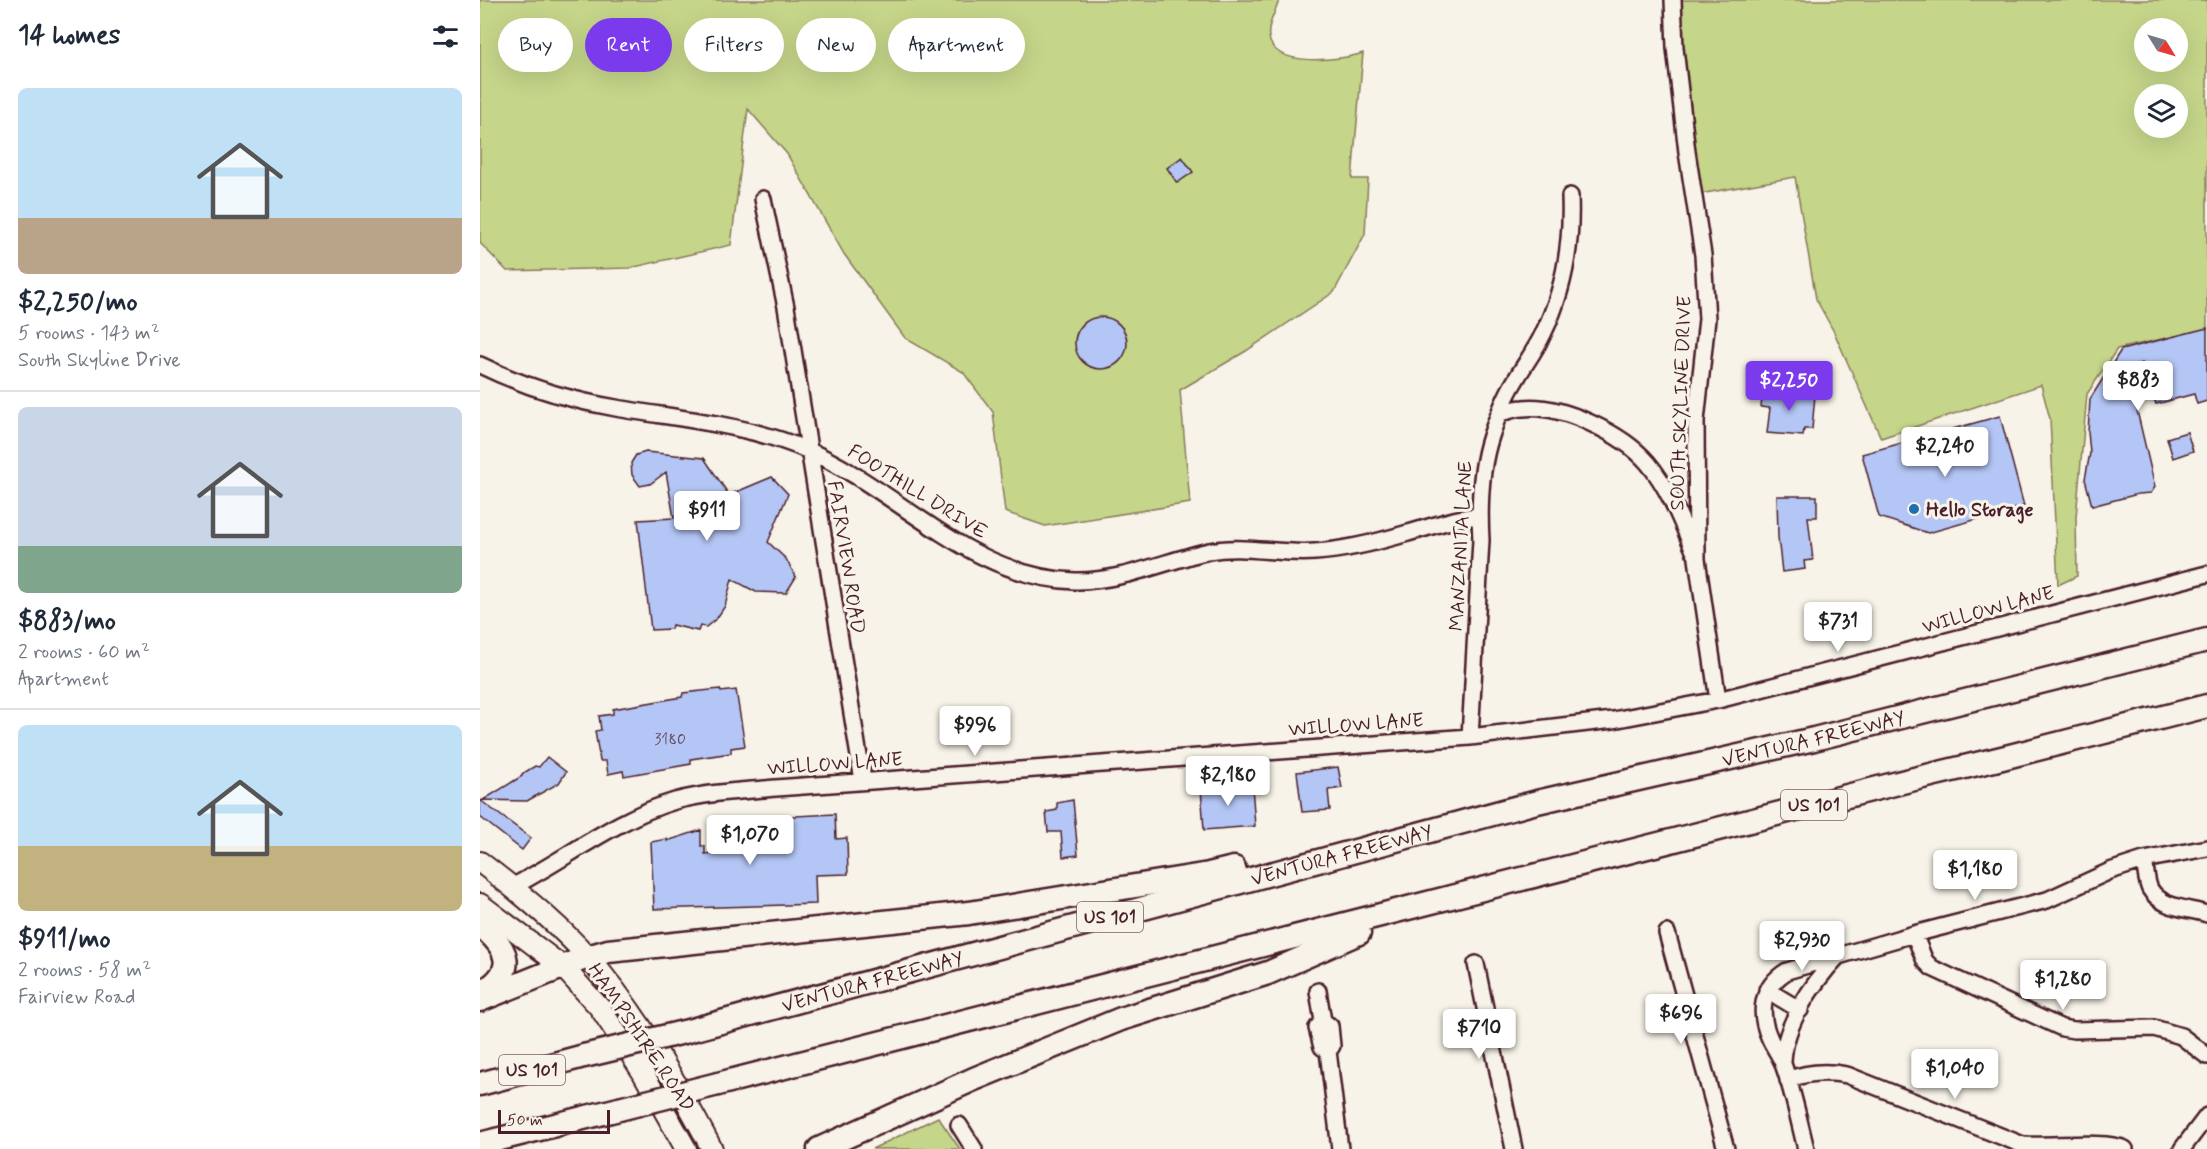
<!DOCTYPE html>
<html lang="en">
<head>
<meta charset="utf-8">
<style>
  :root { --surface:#fff; --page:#f6f6f7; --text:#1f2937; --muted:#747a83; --line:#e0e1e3; --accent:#7c3aed }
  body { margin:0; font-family:Mynerve,sans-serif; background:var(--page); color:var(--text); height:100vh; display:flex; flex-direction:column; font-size:22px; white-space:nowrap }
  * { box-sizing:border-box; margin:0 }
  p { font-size:20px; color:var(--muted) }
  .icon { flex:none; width:33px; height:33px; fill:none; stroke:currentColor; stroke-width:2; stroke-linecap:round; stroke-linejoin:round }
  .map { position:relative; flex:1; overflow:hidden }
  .details { display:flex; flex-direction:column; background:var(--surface); width:480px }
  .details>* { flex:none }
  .hud { position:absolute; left:18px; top:18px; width:570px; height:54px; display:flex; gap:12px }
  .needle { width:39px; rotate:127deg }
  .controls { position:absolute; left:1654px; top:18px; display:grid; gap:12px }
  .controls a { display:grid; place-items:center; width:54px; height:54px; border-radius:50%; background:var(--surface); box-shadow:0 6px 24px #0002; font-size:30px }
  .scale { position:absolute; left:18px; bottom:15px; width:112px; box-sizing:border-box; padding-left:6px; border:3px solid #4a1f2b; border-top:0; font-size:16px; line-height:21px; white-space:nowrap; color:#4a1f2b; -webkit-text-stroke:4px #f7f3e8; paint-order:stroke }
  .price { position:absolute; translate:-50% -51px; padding:0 14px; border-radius:6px; background:#fff; color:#222; font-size:20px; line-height:39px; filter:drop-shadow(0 2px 3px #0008) }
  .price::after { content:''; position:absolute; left:50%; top:36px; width:18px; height:14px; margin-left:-9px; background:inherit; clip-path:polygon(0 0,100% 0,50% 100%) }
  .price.on { background:var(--accent); color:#fff }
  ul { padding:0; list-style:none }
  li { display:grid; align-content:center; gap:12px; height:318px; padding:0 18px }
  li+li { border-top:2px solid var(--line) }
  li span { display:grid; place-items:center; height:186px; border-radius:9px; color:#555 }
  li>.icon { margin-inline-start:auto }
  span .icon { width:108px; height:108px; fill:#fffc; stroke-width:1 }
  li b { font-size:26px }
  h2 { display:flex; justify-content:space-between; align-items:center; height:72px; padding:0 18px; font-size:26px }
  .chip { padding:0 21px; border-radius:27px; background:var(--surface); box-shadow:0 6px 24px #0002; font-size:21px; line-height:54px }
  .chip.on { background:var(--accent); color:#fff }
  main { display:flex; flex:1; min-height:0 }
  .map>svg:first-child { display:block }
  .green { fill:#c5d589; stroke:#887a5a; stroke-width:1.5; fill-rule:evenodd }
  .building { fill:#b4c6f5; stroke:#4a1f2b; stroke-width:1.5 }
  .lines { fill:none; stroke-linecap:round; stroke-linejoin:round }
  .minor-casing { stroke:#4a1f2b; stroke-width:20 }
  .major-casing { stroke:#4a1f2b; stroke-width:24 }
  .highway-casing { stroke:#4a1f2b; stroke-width:27 }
  .minor { stroke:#f7f3e8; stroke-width:15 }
  .major { stroke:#f7f3e8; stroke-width:20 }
  .highway { stroke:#f7f3e8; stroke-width:22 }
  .highway-bridge-casing { stroke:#4a1f2b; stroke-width:27; stroke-linecap:butt }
  .highway-bridge { stroke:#f7f3e8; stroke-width:22 }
  .poi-dot { fill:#1f6fb2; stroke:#f7f3e8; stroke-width:2 }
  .labels { text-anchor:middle; stroke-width:6; stroke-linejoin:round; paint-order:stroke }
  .number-label { font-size:16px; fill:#64495e }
  .shield { fill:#f7f3e8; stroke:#7e5f64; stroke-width:1.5 }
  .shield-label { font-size:18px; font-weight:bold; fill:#4a1f2b }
  .street-label { font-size:20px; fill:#4a1f2b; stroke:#f7f3e8 }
  .poi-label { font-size:20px; font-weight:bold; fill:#4a1f2b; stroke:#f7f3e8; text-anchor:start }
</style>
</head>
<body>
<main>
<section class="details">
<h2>14 homes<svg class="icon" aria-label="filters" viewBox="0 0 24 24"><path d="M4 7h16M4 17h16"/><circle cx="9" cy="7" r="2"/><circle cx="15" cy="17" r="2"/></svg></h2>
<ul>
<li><span style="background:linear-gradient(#bfe0f5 70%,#b9a48a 0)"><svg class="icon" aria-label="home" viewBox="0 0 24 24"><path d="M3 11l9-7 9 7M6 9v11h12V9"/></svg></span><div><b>$2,250/mo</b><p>5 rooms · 143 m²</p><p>South Skyline Drive</p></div></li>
<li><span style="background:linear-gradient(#c9d6e8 75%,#7fa58c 0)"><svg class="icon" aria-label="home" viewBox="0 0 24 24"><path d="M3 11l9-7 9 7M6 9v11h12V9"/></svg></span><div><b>$883/mo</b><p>2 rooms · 60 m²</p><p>Apartment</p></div></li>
<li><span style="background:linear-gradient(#bfe0f5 65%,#c2b280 0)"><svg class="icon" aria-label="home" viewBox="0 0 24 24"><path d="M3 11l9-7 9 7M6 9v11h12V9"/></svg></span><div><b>$911/mo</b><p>2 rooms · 58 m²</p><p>Fairview Road</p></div></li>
</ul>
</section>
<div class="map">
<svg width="1727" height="1149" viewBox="0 0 1727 1149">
  <rect width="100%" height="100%" fill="#f7f3e8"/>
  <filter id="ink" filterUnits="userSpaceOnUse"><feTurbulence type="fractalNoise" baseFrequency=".0167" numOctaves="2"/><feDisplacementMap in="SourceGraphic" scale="12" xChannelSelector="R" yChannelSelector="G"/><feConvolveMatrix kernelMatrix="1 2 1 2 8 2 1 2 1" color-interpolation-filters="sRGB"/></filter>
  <g filter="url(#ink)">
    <!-- green -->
    <path class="green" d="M0 0H799C796 12 787 24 789 37 793 69 862 60 883 53L872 179H888L885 234 854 292 766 351 700 390 710 503 565 526 525 512 513 412 483 372 425 338 364 254 307 154 268 109 251 245 150 268 27 271 0 243Z
      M1193 0H1727V329L1637 349 1607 394 1596 517 1597 576 1578 585 1570 419 1561 385 1401 438 1354 332 1336 299 1315 177 1214 195ZM1665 28H1698V62H1665ZM1665 94H1698V128H1665Z
      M458 1117 480 1149H392Z"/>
    <!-- building -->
    <path class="building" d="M702 157 713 172 697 183 687 168Z
      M595 343a26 26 0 1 1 52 0a26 26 0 1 1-52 0Z
      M1727 328V401L1717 404 1714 394 1676 404 1662 363 1647 368 1675 487 1671 493 1658 494 1612 506 1605 479 1610 453 1608 432 1610 399 1641 350Z
      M1283 390 1335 395 1332 429H1324L1323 436 1287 433 1290 408 1281 407Z
      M1520 416 1544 506 1448 533 1399 517 1382 454Z
      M1707 432 1713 451 1693 458 1687 438Z
      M166 452 224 458 249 495 292 477 308 494 288 542 306 559 316 577 306 593 276 592 252 579 245 606 237 618 226 627 220 626 218 631 192 625 191 629 171 630 158 520 194 518 186 472 170 484 160 486 152 475 151 463 156 455Z
      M1297 496H1337V517H1328L1333 560 1324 561 1325 569 1302 572 1298 537Z
      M240 689 241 692 256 690 265 746 251 748V753L211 759V764L144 776 143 771 128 774 126 761H120L115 731 121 730 119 716 133 714V709L202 697 203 693Z
      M67 757 86 772 79 783 47 801 3 800 42 776V774L55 766 59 767Z
      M858 767 862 788 848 790 850 810 822 812 817 772Z
      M772 785 775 826 724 830 721 788Z
      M0 800 51 838 42 850 0 817Z
      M593 800 598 855 583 857 581 832H568L566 812 577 810V803Z
      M355 814 356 839 367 838 368 874 335 875 336 904 174 909 171 842 187 839V841L221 830V846H225V854L274 849 273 818Z"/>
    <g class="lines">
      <!-- minor casing -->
      <g class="minor-casing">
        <path id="minor" d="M1193 0 1195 48 1207 152 1223 255 1227 319 1216 421 1217 559 1238 700
          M283 199 306 307 383 781
          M0 365C43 386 89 400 136 408 200 419 267 424 327 450 418 489 489 578 595 581 640 582 685 561 729 551 763 544 800 555 835 552 866 550 898 542 928 533 952 527 975 517 1000 516
          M1021 413C1028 411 1036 408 1043 408 1082 404 1143 434 1168 463 1189 488 1202 523 1215 553
          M990 737 1001 540C999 505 1000 469 1011 436 1017 418 1025 397 1035 381 1044 365 1055 351 1063 334 1084 291 1092 244 1090 196
          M1664 860C1666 869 1666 881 1670 889 1682 909 1708 908 1727 914
          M32 887C86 859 137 818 195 801 228 792 263 791 296 788L990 737 1133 720 1238 700 1727 574
          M1187 933 1246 1149
          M1434 934 1445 961 1452 968 1582 1028 1594 1030 1674 1028 1701 1036 1727 1056
          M996 964 1034 1149
          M1287 990 1320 1010
          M838 991 843 1021 850 1026 852 1046 848 1051 860 1149
          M843 1021 837 1028 842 1047 848 1051
          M1303 1062C1304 1024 1333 983 1358 956
          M1308 1080C1327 1072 1346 1071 1367 1075L1543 1145C1569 1147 1625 1140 1645 1149
          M479 1125 494 1149
          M1326 1149C1319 1121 1313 1091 1303 1064 1300 1055 1294 1048 1290 1039 1278 1013 1281 987 1307 971L1434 934 1567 900 1630 871 1664 860 1727 848
          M1702 1149 1727 1116"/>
      </g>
      <!-- major casing -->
      <g class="major-casing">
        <path id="major" d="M0 862C38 891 75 921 107 956 157 1012 197 1083 232 1149
          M0 904 83 967 120 1008 163 1073 206 1149"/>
      </g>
      <!-- highway casing -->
      <g class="highway-casing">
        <g id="highway">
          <path d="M0 925C28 948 39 970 2 992"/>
          <path d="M0 1000 107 957 128 951 489 913 729 874 754 868"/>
          <path id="s1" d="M204 1032 1057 802 1334 739 1727 640"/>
          <path d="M0 1084 104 1056"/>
          <path d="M238 1084 1426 781 1518 759 1727 706"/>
          <path d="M0 1144 139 1109"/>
          <path d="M339 1149 494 1079 641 1019 788 973 879 933"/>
        </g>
      </g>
      <!-- minor -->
      <use href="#minor" class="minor"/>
      <!-- major -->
      <use href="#major" class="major"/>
      <!-- highway -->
      <use href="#highway" class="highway"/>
      <!-- highway-bridge casing -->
      <g class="highway-bridge-casing">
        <path id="highway-bridge" d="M104 1056 204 1032
          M139 1109 238 1084"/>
      </g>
      <!-- highway-bridge -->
      <use href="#highway-bridge" class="highway-bridge"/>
    </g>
  </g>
  <!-- markers -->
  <circle class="poi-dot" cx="1434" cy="509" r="6"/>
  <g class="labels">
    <!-- number labels -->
    <g class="number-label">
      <text x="190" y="744">3180</text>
    </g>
    <!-- shield labels -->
    <g class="shield">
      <rect x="1301" y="790" width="66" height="30" rx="4.5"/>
      <rect x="597" y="902" width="66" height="30" rx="4.5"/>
      <rect x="19" y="1055" width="66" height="30" rx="4.5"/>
    </g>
    <g class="shield-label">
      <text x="1334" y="811">US 101</text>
      <text x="630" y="923">US 101</text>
      <text x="52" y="1076">US 101</text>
    </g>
    <!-- street labels -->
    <g class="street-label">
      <text transform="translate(1200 403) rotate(-88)" y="7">SOUTH SKYLINE DRIVE</text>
      <text transform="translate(438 491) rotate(32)" y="7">FOOTHILL DRIVE</text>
      <text transform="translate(980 546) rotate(-87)" y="7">MANZANITA LANE</text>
      <text transform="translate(367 557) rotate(81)" y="7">FAIRVIEW ROAD</text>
      <text transform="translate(1508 609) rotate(-15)" y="7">WILLOW LANE</text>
      <text transform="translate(876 724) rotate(-4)" y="7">WILLOW LANE</text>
      <text dy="7" stroke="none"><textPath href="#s1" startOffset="1167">VENTURA FREEWAY</textPath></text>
      <text transform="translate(355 763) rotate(-4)" y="7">WILLOW LANE</text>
      <text dy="7" stroke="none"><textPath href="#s1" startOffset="681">VENTURA FREEWAY</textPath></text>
      <text dy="7" stroke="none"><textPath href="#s1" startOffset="195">VENTURA FREEWAY</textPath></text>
      <text transform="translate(162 1037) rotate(56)" y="7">HAMPSHIRE ROAD</text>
    </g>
    <!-- poi labels -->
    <g class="poi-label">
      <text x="1446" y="516">Hello Storage</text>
    </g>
  </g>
</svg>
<div class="controls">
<a><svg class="needle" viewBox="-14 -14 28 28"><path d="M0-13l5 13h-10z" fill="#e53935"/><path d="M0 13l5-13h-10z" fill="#747a83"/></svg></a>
<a><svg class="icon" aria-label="layers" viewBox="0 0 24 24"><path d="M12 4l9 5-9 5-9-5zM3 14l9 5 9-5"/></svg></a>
</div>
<div class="scale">50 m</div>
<b class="price on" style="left:1309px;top:412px">$2,250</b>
<b class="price" style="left:1658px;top:412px">$883</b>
<b class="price" style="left:1465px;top:478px">$2,240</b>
<b class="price" style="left:227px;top:542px">$911</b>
<b class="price" style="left:1358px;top:653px">$731</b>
<b class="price" style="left:495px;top:757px">$996</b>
<b class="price" style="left:748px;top:807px">$2,180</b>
<b class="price" style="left:270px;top:866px">$1,070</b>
<b class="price" style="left:1495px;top:901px">$1,180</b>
<b class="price" style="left:1322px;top:972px">$2,930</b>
<b class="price" style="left:1583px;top:1011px">$1,280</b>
<b class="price" style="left:1201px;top:1045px">$696</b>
<b class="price" style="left:999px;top:1060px">$710</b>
<b class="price" style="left:1475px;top:1100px">$1,040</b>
<div class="hud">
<a class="chip">Buy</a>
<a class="chip on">Rent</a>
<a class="chip">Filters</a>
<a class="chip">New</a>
<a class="chip">Apartment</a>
</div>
</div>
</main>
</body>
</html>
